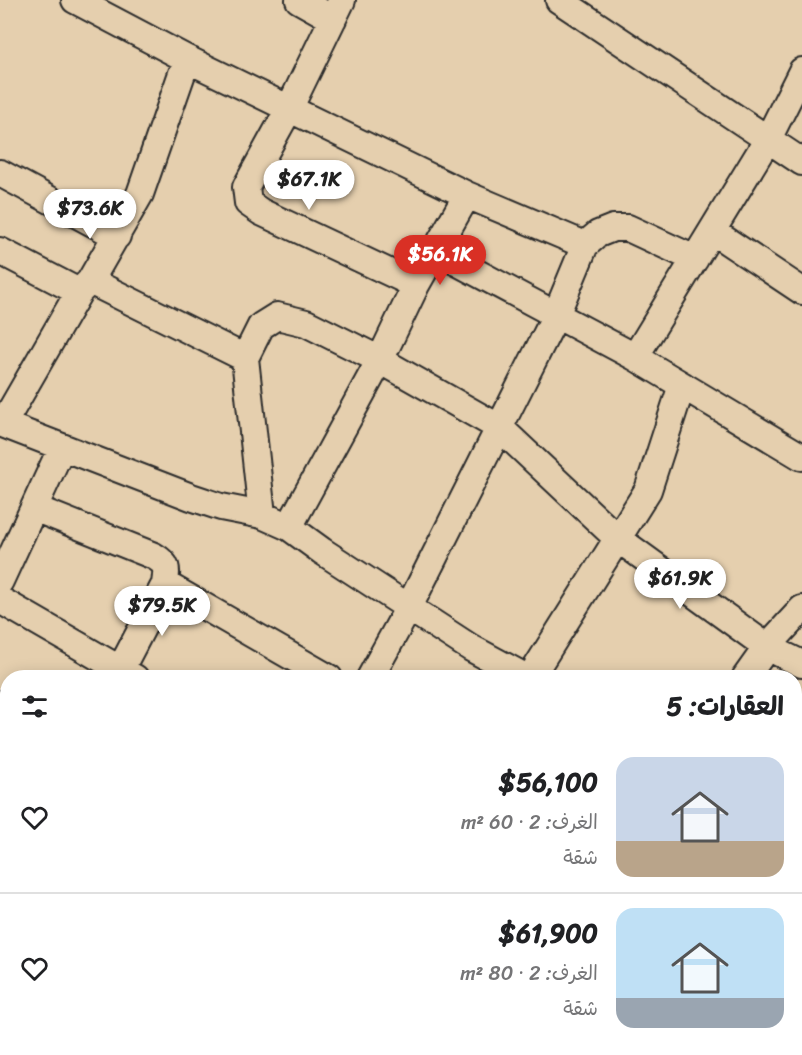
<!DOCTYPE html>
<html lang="ar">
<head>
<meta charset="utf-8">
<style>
  :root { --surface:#fff; --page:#f2f2f2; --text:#202124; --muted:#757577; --line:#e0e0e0; --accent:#d93025 }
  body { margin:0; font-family:Sriracha,"Playpen Sans Arabic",sans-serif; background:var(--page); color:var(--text); direction:rtl; height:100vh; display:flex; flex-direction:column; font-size:22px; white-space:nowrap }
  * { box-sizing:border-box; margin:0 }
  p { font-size:20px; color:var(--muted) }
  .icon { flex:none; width:33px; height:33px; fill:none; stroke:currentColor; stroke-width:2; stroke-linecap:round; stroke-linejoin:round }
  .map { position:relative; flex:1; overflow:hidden; direction:ltr }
  .side { position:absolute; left:0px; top:670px; width:802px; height:386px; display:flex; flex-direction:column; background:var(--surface); border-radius:24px 24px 0 0; box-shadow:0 3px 15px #0003; direction:rtl }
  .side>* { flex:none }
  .price { position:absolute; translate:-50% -51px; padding:0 14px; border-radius:21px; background:#fff; color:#222; font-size:20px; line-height:39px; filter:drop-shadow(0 2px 3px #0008) }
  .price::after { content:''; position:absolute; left:50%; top:36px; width:18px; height:14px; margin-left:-9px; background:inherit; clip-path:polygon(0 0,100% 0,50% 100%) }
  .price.active { background:var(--accent); color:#fff }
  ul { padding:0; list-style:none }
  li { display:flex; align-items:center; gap:18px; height:150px; padding:0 18px }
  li+li { border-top:2px solid var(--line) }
  li span { display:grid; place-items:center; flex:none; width:168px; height:120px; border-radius:18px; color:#555 }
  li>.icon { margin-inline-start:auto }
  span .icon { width:72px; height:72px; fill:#fffc; stroke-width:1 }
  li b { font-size:26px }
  h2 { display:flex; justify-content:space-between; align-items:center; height:72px; padding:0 18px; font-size:26px }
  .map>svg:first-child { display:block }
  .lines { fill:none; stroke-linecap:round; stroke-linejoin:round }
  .street-casing { stroke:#2b2b2b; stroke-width:30 }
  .street { stroke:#e5cfae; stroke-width:26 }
</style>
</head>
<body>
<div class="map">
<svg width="802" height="1055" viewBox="0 0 802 1055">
  <rect width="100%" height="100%" fill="#e5cfae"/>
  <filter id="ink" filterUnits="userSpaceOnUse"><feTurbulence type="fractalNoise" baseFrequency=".0167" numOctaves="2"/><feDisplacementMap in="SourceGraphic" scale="12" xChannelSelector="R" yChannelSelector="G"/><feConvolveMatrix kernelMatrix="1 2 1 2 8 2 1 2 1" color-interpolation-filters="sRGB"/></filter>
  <g filter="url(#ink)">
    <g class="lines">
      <!-- street casing -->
      <g class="street-casing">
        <path id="street" d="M75 0 187 59 467 195 585 245
          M299 0 333 19
          M342 0 289 109 246 187 248 203 261 212 416 285
          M559 0 802 162
          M0 173 117 236
          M712 231 802 291
          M0 251 79 292
          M436 251 635 357 802 457
          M90 281 245 358 261 326 277 316 306 323 380 360 500 428 617 538 767 647 802 664
          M635 357 768 139 802 71
          M245 358 262 515
          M0 423 191 497 221 507 262 515 289 527 322 551 471 648 527 678
          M3 424 79 292 90 281 140 194 187 59
          M34 508 154 556C168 564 167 569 165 584L116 678
          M289 527 380 360 416 285 467 195
          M0 581 62 447
          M165 584 329 678
          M0 600 135 678
          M370 678 409 607 556 315 585 245 598 234 613 228H628L695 259
          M530 678 648 490 682 385
          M745 678 767 647 802 609
          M0 704 8 708
          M795 771 802 772
          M795 867 802 871
          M0 904 8 908
          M795 1047 802 1036
          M236 1048 246 1055
          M607 1048 617 1055
          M773 1048 784 1055
          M0 1053 8 1039"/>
      </g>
      <!-- street -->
      <use href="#street" class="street"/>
    </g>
  </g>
</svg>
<b class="price" style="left:309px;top:211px">$67.1K</b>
<b class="price" style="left:90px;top:240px">$73.6K</b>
<b class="price active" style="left:440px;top:286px">$56.1K</b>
<b class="price" style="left:680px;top:610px">$61.9K</b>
<b class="price" style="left:162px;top:637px">$79.5K</b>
<section class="side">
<h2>العقارات: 5<svg class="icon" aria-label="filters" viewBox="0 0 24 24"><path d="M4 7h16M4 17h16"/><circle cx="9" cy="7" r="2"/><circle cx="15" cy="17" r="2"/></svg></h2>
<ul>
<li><span style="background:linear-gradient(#c9d6e8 70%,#b9a48a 0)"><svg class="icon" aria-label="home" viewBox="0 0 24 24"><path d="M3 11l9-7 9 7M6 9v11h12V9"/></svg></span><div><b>$56,100</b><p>الغرف: 2 · 60 m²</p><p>شقة</p></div><svg class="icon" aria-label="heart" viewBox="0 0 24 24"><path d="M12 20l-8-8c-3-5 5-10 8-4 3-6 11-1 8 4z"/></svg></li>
<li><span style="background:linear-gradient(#bfe0f5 75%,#9aa5b1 0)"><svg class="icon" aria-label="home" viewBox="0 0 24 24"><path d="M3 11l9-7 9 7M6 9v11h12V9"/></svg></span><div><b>$61,900</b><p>الغرف: 2 · 80 m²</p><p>شقة</p></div><svg class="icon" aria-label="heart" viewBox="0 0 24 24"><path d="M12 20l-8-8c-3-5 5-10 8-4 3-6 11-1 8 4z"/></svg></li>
</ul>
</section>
</div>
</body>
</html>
